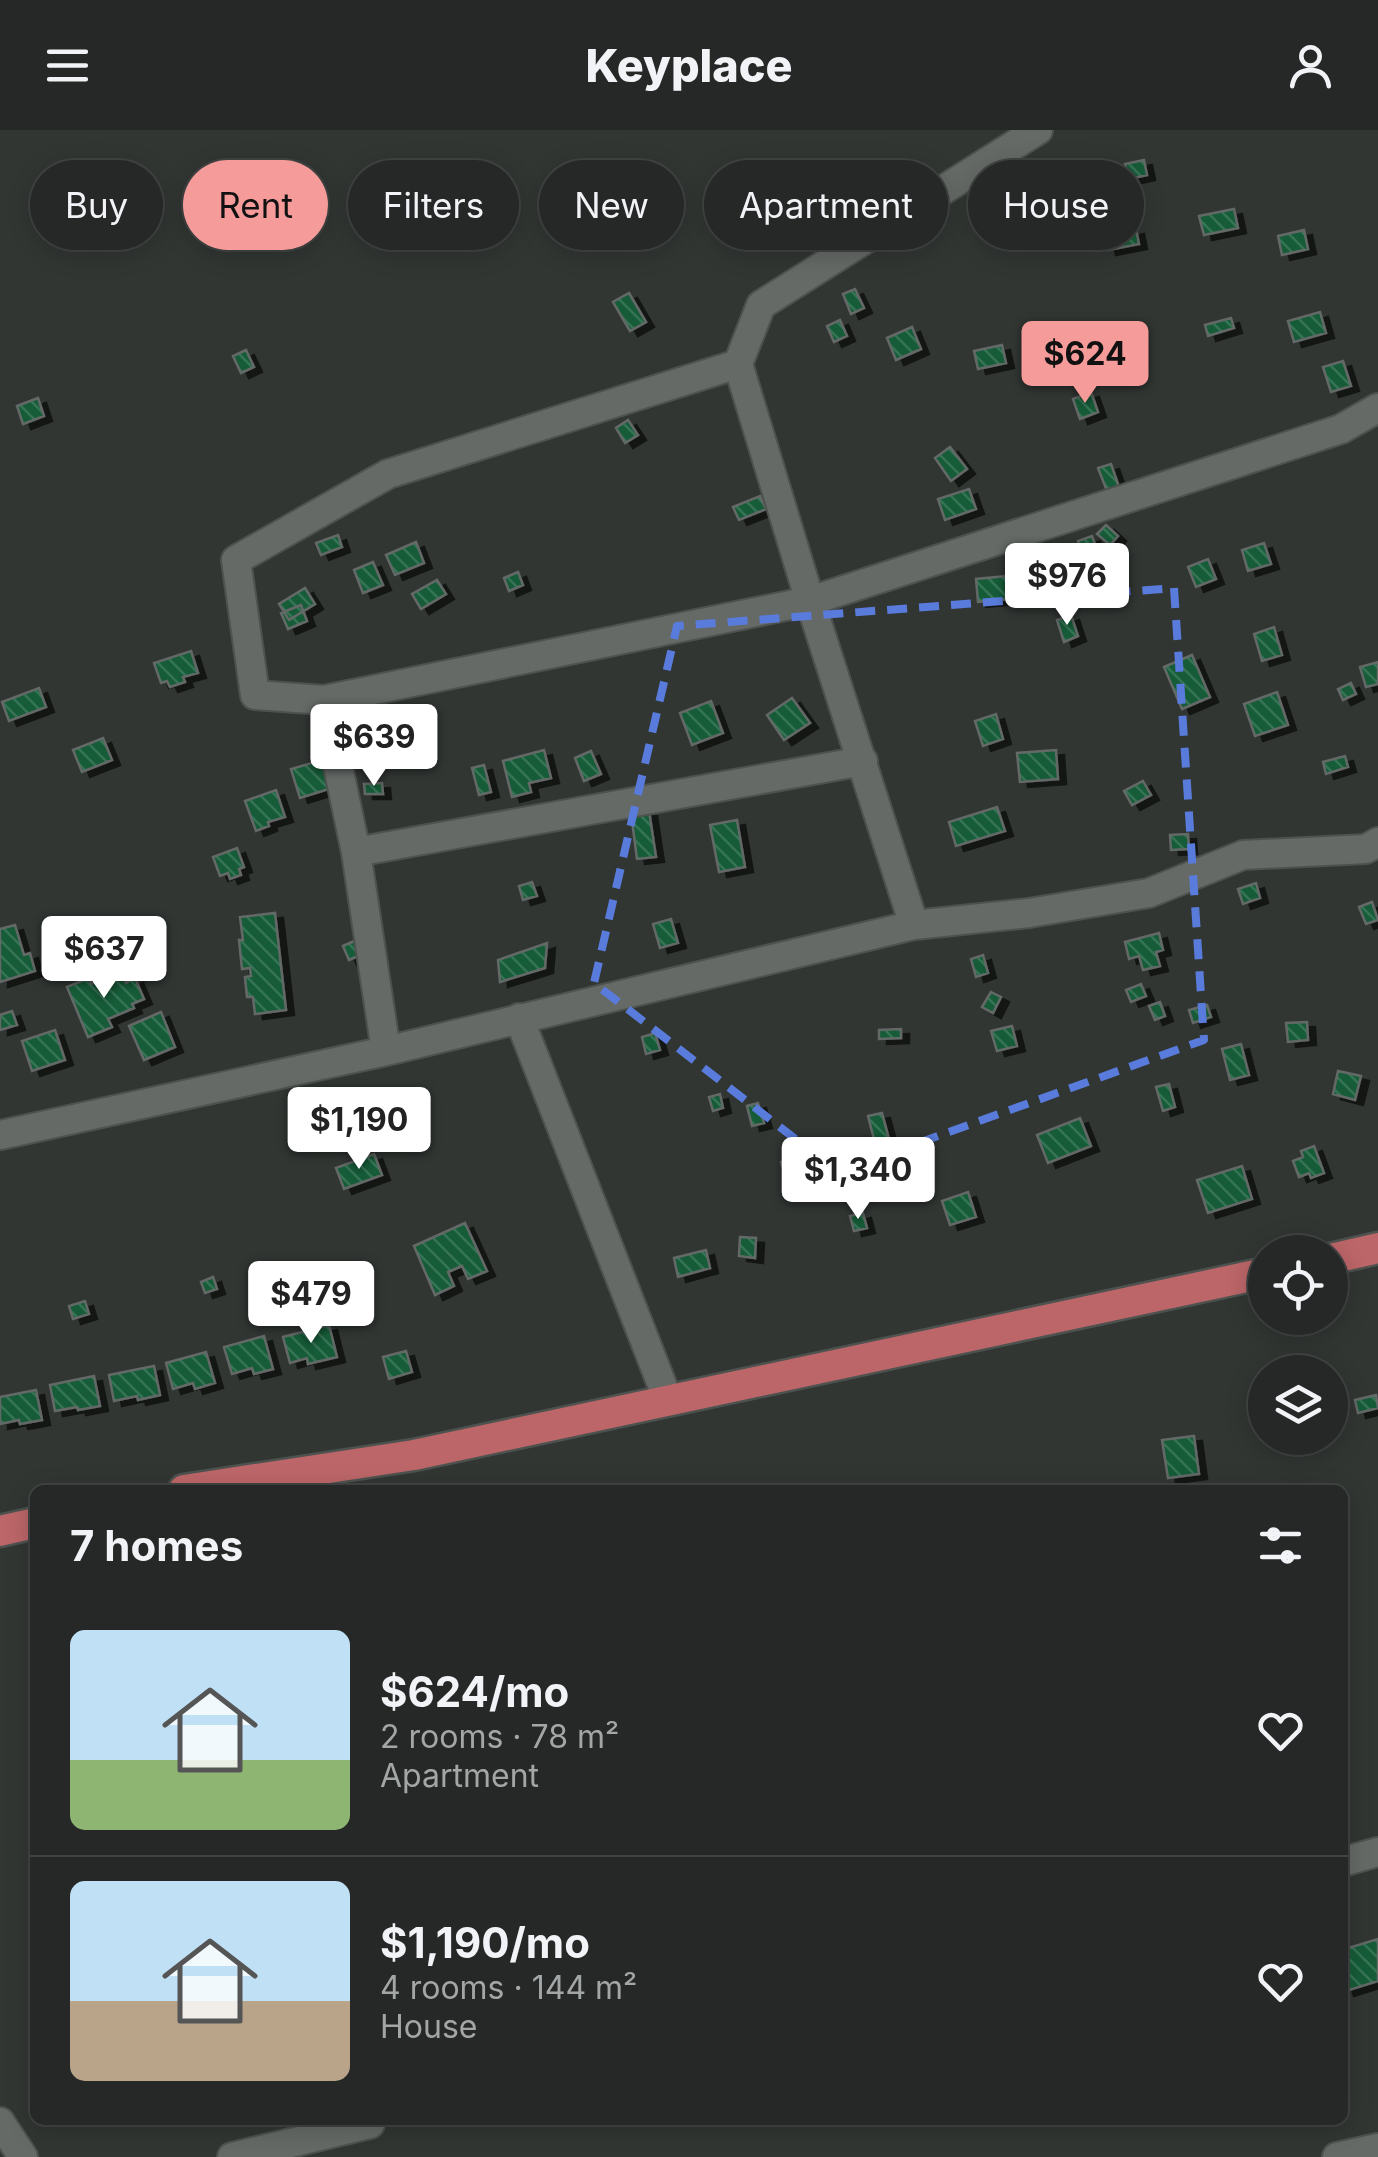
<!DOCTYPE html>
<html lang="en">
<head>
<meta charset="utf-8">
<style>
  :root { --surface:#252826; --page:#313432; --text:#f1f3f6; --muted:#a3a6a7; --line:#424443; --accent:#f59b9a }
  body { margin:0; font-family:Inter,sans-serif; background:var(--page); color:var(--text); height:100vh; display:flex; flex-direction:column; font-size:38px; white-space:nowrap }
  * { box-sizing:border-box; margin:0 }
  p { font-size:32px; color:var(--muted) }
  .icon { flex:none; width:55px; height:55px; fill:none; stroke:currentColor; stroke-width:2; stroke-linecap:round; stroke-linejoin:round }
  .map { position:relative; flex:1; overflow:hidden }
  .sheet { position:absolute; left:30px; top:1355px; width:1318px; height:640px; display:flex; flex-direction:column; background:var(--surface); border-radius:15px; box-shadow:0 5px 25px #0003,0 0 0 2px var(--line) }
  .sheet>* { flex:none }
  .top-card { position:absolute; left:30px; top:30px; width:1320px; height:90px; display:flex; gap:20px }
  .fabs { position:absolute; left:1248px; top:1105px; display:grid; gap:20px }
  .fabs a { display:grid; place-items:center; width:100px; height:100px; border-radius:50%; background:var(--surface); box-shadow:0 5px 25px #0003,0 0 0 2px var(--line); font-size:50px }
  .price { position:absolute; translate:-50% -85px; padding:0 22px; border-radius:10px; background:#fff; color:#222; font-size:32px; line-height:65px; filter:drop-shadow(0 2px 5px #0008) }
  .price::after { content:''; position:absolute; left:50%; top:60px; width:30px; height:22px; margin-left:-15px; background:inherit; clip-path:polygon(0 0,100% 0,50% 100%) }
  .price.selected { background:var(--accent); color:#111 }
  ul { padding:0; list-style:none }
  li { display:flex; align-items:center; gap:30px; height:250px; padding:0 40px }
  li+li { border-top:2px solid var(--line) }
  li span { display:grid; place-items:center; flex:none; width:280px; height:200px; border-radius:15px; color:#555 }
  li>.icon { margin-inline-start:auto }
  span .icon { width:120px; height:120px; fill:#fffc; stroke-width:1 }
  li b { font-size:42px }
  h2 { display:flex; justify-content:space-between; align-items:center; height:120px; padding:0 40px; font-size:42px }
  .chip { padding:0 35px; border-radius:45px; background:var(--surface); box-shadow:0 5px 25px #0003,0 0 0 2px var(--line); font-size:35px; line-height:90px }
  .chip.selected { background:var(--accent); color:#111 }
  header { display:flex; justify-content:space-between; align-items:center; height:130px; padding:0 40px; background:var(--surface); font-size:45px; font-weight:800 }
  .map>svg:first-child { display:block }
  .building { fill:url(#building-back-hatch); stroke:#646966; stroke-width:2.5; filter:url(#shadow) }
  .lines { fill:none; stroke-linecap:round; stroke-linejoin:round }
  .minor-casing { stroke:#4e524f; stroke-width:32 }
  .major-casing { stroke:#4e524f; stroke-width:35 }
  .minor { stroke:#656a67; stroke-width:28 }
  .major { stroke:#bc6669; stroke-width:30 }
  .marked { fill:none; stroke:#597cdc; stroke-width:8; stroke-dasharray:20 12; stroke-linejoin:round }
</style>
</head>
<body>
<header><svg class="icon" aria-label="menu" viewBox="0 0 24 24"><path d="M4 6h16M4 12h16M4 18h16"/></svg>Keyplace<svg class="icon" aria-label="person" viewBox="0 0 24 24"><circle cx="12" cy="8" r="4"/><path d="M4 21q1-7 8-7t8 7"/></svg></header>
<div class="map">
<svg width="1378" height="2027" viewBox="0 0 1378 2027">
  <defs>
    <pattern id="building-back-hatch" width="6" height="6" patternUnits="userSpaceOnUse" patternTransform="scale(2.5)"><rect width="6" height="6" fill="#155c39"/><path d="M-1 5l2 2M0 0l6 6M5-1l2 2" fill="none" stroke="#377356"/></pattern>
    <filter id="shadow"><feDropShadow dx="8" dy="5" stdDeviation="0" flood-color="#0009"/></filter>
  </defs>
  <rect width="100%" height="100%" fill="#313633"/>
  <!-- building -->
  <path class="building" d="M1144 30 1147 45 1129 49 1125 34Z
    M578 73 583 85 560 95 555 83Z
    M1234 79 1238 98 1204 105 1199 86Z
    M412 80 418 104 400 109 393 85Z
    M1136 99 1139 114 1108 120 1105 106Z
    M1304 100 1308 119 1282 125 1278 106Z
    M855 159 864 178 851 184 843 164Z
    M629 163 646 192 630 201 613 172Z
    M1320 182 1326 203 1294 212 1288 191Z
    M1231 188 1234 198 1208 206 1205 195Z
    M840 190 847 206 834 212 827 196Z
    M912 197 921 219 896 230 887 208Z
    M1075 214 1086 235 1068 245 1057 223Z
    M1002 215 1006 233 978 239 974 221Z
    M246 220 254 237 241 243 233 226Z
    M1343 231 1351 256 1331 262 1323 237Z
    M1091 262 1098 282 1080 289 1073 269Z
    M38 268 44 286 23 294 17 276Z
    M628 290 638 305 625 313 616 298Z
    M950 317 967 339 951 351 935 328Z
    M1111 334 1119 357 1107 361 1098 338Z
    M969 359 976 379 945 390 938 369Z
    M760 366 766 379 739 390 733 377Z
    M1106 395 1118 406 1110 415 1097 404Z
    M338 405 342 417 321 425 316 413Z
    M1092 406 1096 417 1082 422 1078 411Z
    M416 412 424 433 395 445 386 425Z
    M1264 413 1271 434 1248 441 1242 420Z
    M1208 429 1216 449 1196 457 1188 437Z
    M373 432 383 455 363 463 354 440Z
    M518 442 523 455 509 461 504 448Z
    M1019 445 1021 468 978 472 976 449Z
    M437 450 446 464 421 479 412 464Z
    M305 458 315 474 289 490 279 474Z
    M301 475 307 491 288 499 281 483Z
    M1071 485 1078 506 1064 512 1057 490Z
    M1274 497 1282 525 1262 531 1254 504Z
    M191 521 198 543 183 547 185 552 170 557 167 551 161 553 154 533Z
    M1192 525 1210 567 1182 579 1164 537Z
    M1378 532V554L1366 557 1360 537Z
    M1351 553 1356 564 1343 570 1338 559Z
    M39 558 46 577 9 591 2 572Z
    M1277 562 1288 595 1255 606 1244 574Z
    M792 568 810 593 784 610 767 585Z
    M711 571 723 603 692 615 680 583Z
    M996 584 1003 609 983 616 975 591Z
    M103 608 112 630 82 642 73 620Z
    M544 620 551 648 529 653 531 662 512 667 503 631Z
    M1056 620 1058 649 1020 652 1017 623Z
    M591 621 601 644 584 651 575 628Z
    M336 626 345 654 300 668 291 639Z
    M1345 626 1348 637 1326 644 1323 632Z
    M484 635 491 662 479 665 472 638Z
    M1143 651 1151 665 1132 675 1124 661Z
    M382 653 383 664H365L364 654Z
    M276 660 285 687 268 692 269 696 256 701 245 671Z
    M997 677 1005 701 956 716 949 692Z
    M649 681 656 727 637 729 631 683Z
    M737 690 745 737 719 742 710 695Z
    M1188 704 1189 719 1171 720 1170 705Z
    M237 718 244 737 239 739 241 745 230 749 228 743 220 746 213 727Z
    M532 752 537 766 523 770 519 756Z
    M1256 753 1260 768 1243 774 1238 759Z
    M1372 772 1378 790 1366 794 1359 777Z
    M275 783 286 880 255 884 253 867H247L245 847 251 846 250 838 242 839 239 810H243L240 787Z
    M671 789 678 813 660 818 653 794Z
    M15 795 24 825 30 823 35 841 0 852V799Z
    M1159 803 1163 820 1156 822 1160 836 1143 840 1139 826 1129 829 1125 812Z
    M361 808 367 822 349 830 343 816Z
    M547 813 545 838 500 852 498 830Z
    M983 825 988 843 976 847 971 829Z
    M121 841 126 853 135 848 144 869 132 874 134 878 108 889 112 897 88 907 67 857 89 848 91 854Z
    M1141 854 1146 866 1131 872 1126 860Z
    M991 862 1001 867 993 883 982 877Z
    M1160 872 1165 886 1155 890 1149 876Z
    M1207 875 1211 887 1193 893 1189 880Z
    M12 881 17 895 0 900V885Z
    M161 882 175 917 144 930 129 896Z
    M1307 892 1308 910 1288 912 1286 893Z
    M1012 896 1017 916 997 921 991 901Z
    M901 899V908L879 909V900Z
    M55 900 65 930 32 941 22 911Z
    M655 903 660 920 646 924 642 907Z
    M1241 914 1249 945 1230 950 1222 919Z
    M1338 941 1361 946 1355 970 1333 964Z
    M1169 954 1175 977 1163 981 1156 957Z
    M720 964 723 978 713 981 709 967Z
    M758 973 764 993 752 996 747 976Z
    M882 983 890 1013 876 1017 868 986Z
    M1080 988 1091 1016 1048 1033 1037 1005Z
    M1314 1016 1324 1043 1311 1048 1309 1043 1299 1047 1293 1031 1303 1027 1301 1021Z
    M374 1024 382 1045 344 1059 336 1038Z
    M799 1026 806 1045 787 1051 781 1032Z
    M853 1026 860 1051 846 1054 840 1029Z
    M1242 1036 1252 1069 1208 1083 1197 1050Z
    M968 1062 976 1087 950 1095 942 1071Z
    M863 1083 867 1098 854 1101 850 1086Z
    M465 1093 487 1141 468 1149 462 1136 448 1142 454 1156 435 1165 414 1116Z
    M740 1107 756 1108 755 1128 739 1126Z
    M706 1120 710 1138 678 1147 674 1128Z
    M213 1147 217 1159 205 1163 201 1152Z
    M85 1171 89 1184 73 1189 69 1176Z
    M329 1195 337 1227 308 1234 307 1228 290 1233 283 1207Z
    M264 1206 273 1239 254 1244 252 1238 232 1244 224 1217Z
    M406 1221 412 1242 389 1249 383 1227Z
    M206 1222 215 1253 195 1259 193 1253 173 1259 166 1233Z
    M154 1236 160 1265 138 1270 137 1266 114 1271 109 1245Z
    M94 1246 100 1276 78 1280 77 1277 55 1281 50 1255Z
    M36 1260 42 1290 20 1294 19 1290 0 1294V1267Z
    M1376 1265 1378 1278 1358 1283 1355 1270Z
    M1194 1306 1199 1344 1168 1348 1162 1310Z
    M1378 1809V1851L1346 1861 1342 1849V1820Z"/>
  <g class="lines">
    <!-- minor casing -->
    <g class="minor-casing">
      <path id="minor" d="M738 234 388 344 236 430 255 565 324 570 810 471 1341 299 1378 278
        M324 570 356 722 386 921
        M356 722 863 631
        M914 795 1029 783 1149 763 1243 725 1366 719 1378 712
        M519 888 668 1270
        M0 1005 386 921 914 795 810 471 738 234 761 175 1038 0
        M1342 1732 1378 1722
        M0 1992 23 2027
        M232 2027 370 1994 369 1990
        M1337 2027 1378 2018"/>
    </g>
    <!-- major casing -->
    <g class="major-casing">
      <path id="major" d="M1330 1129 1378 1118
        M184 1360 414 1325 1265 1143
        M0 1401 35 1393"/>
    </g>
    <!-- minor -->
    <use href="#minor" class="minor"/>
    <!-- major -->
    <use href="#major" class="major"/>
  </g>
  <!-- marked area -->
  <path class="marked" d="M1174 458 1204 910 838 1042 594 853 677 496Z"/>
</svg>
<div class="fabs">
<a><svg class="icon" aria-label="locate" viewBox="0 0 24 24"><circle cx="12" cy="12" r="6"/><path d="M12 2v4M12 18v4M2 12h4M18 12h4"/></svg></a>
<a><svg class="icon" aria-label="layers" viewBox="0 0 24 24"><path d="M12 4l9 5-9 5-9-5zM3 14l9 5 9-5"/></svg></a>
</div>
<b class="price selected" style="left:1085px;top:276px">$624</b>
<b class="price" style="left:1067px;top:498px">$976</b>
<b class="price" style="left:374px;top:659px">$639</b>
<b class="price" style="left:104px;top:871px">$637</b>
<b class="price" style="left:359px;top:1042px">$1,190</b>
<b class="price" style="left:858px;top:1092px">$1,340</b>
<b class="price" style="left:311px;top:1216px">$479</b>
<div class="top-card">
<a class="chip">Buy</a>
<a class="chip selected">Rent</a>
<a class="chip">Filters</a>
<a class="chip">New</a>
<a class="chip">Apartment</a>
<a class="chip">House</a>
</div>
<section class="sheet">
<h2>7 homes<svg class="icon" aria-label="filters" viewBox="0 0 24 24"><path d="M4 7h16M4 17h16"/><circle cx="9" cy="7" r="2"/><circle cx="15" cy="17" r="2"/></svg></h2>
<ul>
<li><span style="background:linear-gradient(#bfe0f5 65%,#8fb573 0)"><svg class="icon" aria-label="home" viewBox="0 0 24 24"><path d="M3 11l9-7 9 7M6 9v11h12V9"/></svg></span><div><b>$624/mo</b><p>2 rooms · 78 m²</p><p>Apartment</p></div><svg class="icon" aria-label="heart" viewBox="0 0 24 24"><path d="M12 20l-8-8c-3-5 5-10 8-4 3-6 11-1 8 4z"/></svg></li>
<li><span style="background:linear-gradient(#bfe0f5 60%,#b9a48a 0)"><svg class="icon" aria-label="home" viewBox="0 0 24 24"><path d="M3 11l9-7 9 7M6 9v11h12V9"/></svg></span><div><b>$1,190/mo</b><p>4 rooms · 144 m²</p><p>House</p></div><svg class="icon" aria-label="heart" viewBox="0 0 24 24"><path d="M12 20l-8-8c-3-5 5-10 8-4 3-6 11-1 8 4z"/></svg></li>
</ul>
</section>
</div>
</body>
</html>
